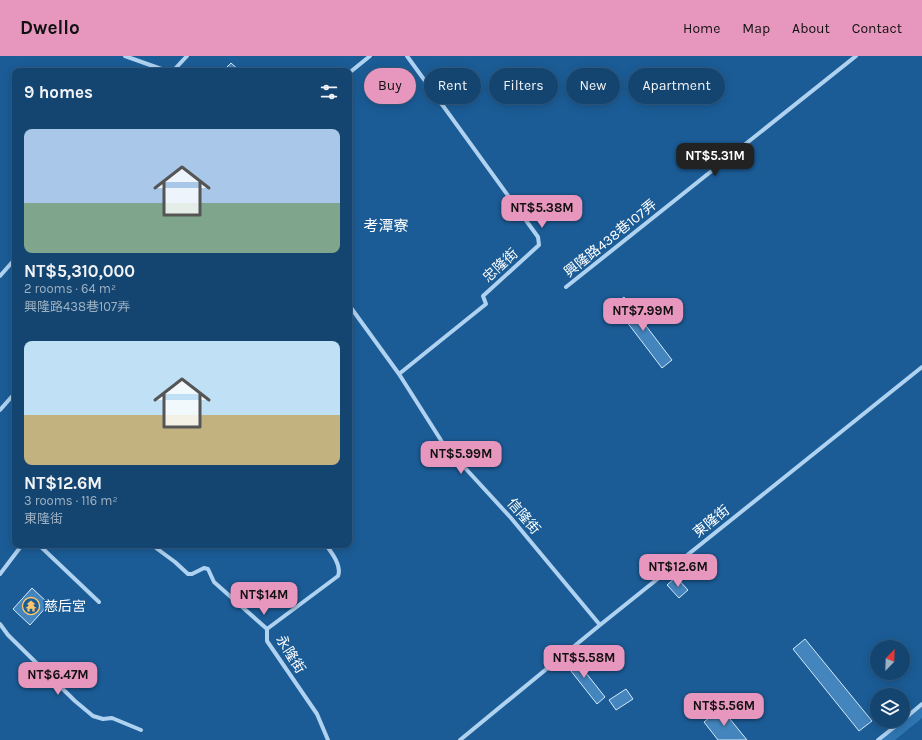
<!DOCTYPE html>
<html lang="en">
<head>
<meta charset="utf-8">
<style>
  :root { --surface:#144570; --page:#1d4c75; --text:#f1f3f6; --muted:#9db1c3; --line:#335d83; --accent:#e797bd }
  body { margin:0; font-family:Karla,"Noto Sans TC",sans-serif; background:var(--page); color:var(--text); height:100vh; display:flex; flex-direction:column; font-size:15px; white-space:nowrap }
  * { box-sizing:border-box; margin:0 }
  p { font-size:13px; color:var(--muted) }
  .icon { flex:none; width:22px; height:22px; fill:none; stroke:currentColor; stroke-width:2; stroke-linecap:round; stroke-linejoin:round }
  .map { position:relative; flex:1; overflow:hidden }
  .details { position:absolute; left:12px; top:12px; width:340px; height:480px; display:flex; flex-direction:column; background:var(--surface); border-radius:8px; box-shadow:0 2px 10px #0003,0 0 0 1px var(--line) }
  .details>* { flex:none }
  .top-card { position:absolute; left:364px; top:12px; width:380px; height:36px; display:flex; gap:8px }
  .needle { width:26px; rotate:23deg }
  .fabs { position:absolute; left:870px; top:584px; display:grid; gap:8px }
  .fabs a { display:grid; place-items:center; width:40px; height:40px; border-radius:50%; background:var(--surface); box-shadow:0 2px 10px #0003,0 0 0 1px var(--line); font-size:20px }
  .price { position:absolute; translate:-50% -34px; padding:0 9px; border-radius:8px; background:var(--accent); color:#111; font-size:13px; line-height:26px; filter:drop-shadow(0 1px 2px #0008) }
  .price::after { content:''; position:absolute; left:50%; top:24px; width:12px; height:9px; margin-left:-6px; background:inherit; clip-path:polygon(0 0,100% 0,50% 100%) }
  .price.on { background:#222; color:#fff }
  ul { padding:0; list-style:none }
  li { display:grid; align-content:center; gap:8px; height:212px; padding:0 12px }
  li span { display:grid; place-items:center; height:124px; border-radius:8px; color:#555 }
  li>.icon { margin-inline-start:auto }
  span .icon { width:72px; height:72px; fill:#fffc; stroke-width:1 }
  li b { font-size:17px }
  h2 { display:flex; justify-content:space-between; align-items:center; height:48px; padding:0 12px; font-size:17px }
  .tag { padding:0 14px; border-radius:18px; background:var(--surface); box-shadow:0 2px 10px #0003,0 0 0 1px var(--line); font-size:14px; line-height:36px }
  .tag.on { background:var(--accent); color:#111 }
  header { display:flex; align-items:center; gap:24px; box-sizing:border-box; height:56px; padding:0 20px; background:var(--accent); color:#111 }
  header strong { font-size:19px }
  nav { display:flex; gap:22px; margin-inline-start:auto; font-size:14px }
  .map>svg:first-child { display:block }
  .green { fill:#2f76b4 }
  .building { fill:#4485bd; stroke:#d5eafb }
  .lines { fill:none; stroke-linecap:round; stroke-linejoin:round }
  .street { stroke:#afd2f0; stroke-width:4 }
  .labels { text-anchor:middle; stroke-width:3; stroke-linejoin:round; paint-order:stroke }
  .street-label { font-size:14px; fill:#fff; stroke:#1b5c96 }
  .poi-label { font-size:14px; fill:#fff; stroke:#1b5c96; text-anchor:start }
  .neighbourhood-label { font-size:15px; fill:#fff; stroke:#1b5c96 }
</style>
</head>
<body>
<header>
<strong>Dwello</strong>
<nav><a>Home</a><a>Map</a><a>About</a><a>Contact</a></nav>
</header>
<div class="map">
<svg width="922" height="684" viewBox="0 0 922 684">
  <rect width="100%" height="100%" fill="#1b5c96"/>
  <!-- green -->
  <path class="green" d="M922 648V662L895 684H878Z"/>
  <!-- building -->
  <path class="building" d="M231 7 240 15H223Z
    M624 241 672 304 662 312 614 249Z
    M676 521 688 534 679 542 667 529Z
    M32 532 49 548 30 569 13 553Z
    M805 583 872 665 859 675 793 593Z
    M571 598 605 641 597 648 563 605Z
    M626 633 633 643 616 654 609 644Z
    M721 652 747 684H718L704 666Z"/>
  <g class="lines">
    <!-- street -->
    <path class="street" d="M125 0 167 15
      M173 15 187 0
      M349 17 370 0
      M0 220 15 203
      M566 231 856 0
      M349 249 399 318 444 389 511 462 600 569
      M399 318 486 248 483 240 539 189 538 181 407 0
      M0 354 15 337
      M39 489 99 546
      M152 489 175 506 188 518H192L204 512 208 513 214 526 267 573V585L317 658 328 684
      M0 518 22 489
      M0 568 8 579 75 645 93 660 103 663 112 662 141 674
      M267 573 338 520C342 510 332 497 326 489
      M903 664 922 648
      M460 684 600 569 922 311
      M878 684 902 665"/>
  </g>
  <!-- icons -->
  <defs>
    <g id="temple-ring" transform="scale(0.9)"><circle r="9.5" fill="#1b5c96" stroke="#ffc76d" stroke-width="1.5"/><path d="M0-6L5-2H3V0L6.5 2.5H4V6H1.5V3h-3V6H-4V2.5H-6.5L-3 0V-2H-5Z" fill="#ffc76d"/></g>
  </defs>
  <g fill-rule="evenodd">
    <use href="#temple-ring" x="31" y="550"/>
  </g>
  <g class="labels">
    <!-- street labels -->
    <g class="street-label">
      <text transform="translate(610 182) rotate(-39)" y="5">興隆路438巷107弄</text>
      <text transform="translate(500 209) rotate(-43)" y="5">忠隆街</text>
      <text transform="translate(524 460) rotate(49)" y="5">信隆街</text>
      <text transform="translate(711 465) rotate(-39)" y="5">東隆街</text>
      <text transform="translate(291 598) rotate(58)" y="5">永隆街</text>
    </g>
    <!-- poi labels -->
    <g class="poi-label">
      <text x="44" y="555">慈后宮</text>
    </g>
    <!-- neighbourhood labels -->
    <g class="neighbourhood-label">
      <text x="386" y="175">考潭寮</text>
    </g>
  </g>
</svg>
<div class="fabs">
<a><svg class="needle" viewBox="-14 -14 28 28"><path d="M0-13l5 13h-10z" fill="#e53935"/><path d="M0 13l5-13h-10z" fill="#9db1c3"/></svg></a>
<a><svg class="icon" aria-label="layers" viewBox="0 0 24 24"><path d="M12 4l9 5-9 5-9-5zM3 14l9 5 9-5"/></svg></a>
</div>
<b class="price on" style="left:715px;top:121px">NT$5.31M</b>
<b class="price" style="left:542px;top:173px">NT$5.38M</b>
<b class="price" style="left:643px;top:276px">NT$7.99M</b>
<b class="price" style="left:461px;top:419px">NT$5.99M</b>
<b class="price" style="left:678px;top:532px">NT$12.6M</b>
<b class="price" style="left:264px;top:560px">NT$14M</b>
<b class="price" style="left:584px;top:623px">NT$5.58M</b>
<b class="price" style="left:58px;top:640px">NT$6.47M</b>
<b class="price" style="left:724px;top:671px">NT$5.56M</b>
<div class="top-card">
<a class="tag on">Buy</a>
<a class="tag">Rent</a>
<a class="tag">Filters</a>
<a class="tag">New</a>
<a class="tag">Apartment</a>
</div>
<section class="details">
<h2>9 homes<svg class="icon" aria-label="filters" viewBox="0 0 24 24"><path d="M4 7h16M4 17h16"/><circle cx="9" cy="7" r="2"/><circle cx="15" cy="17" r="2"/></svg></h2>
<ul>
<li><span style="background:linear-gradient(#a9c7e8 60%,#7fa58c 0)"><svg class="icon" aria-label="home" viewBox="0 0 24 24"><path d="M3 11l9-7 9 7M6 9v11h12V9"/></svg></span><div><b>NT$5,310,000</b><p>2 rooms · 64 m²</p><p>興隆路438巷107弄</p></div></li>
<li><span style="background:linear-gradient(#bfe0f5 60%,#c2b280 0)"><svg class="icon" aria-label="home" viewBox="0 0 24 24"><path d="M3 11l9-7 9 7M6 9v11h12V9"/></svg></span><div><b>NT$12.6M</b><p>3 rooms · 116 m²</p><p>東隆街</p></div></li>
</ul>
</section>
</div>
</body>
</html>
